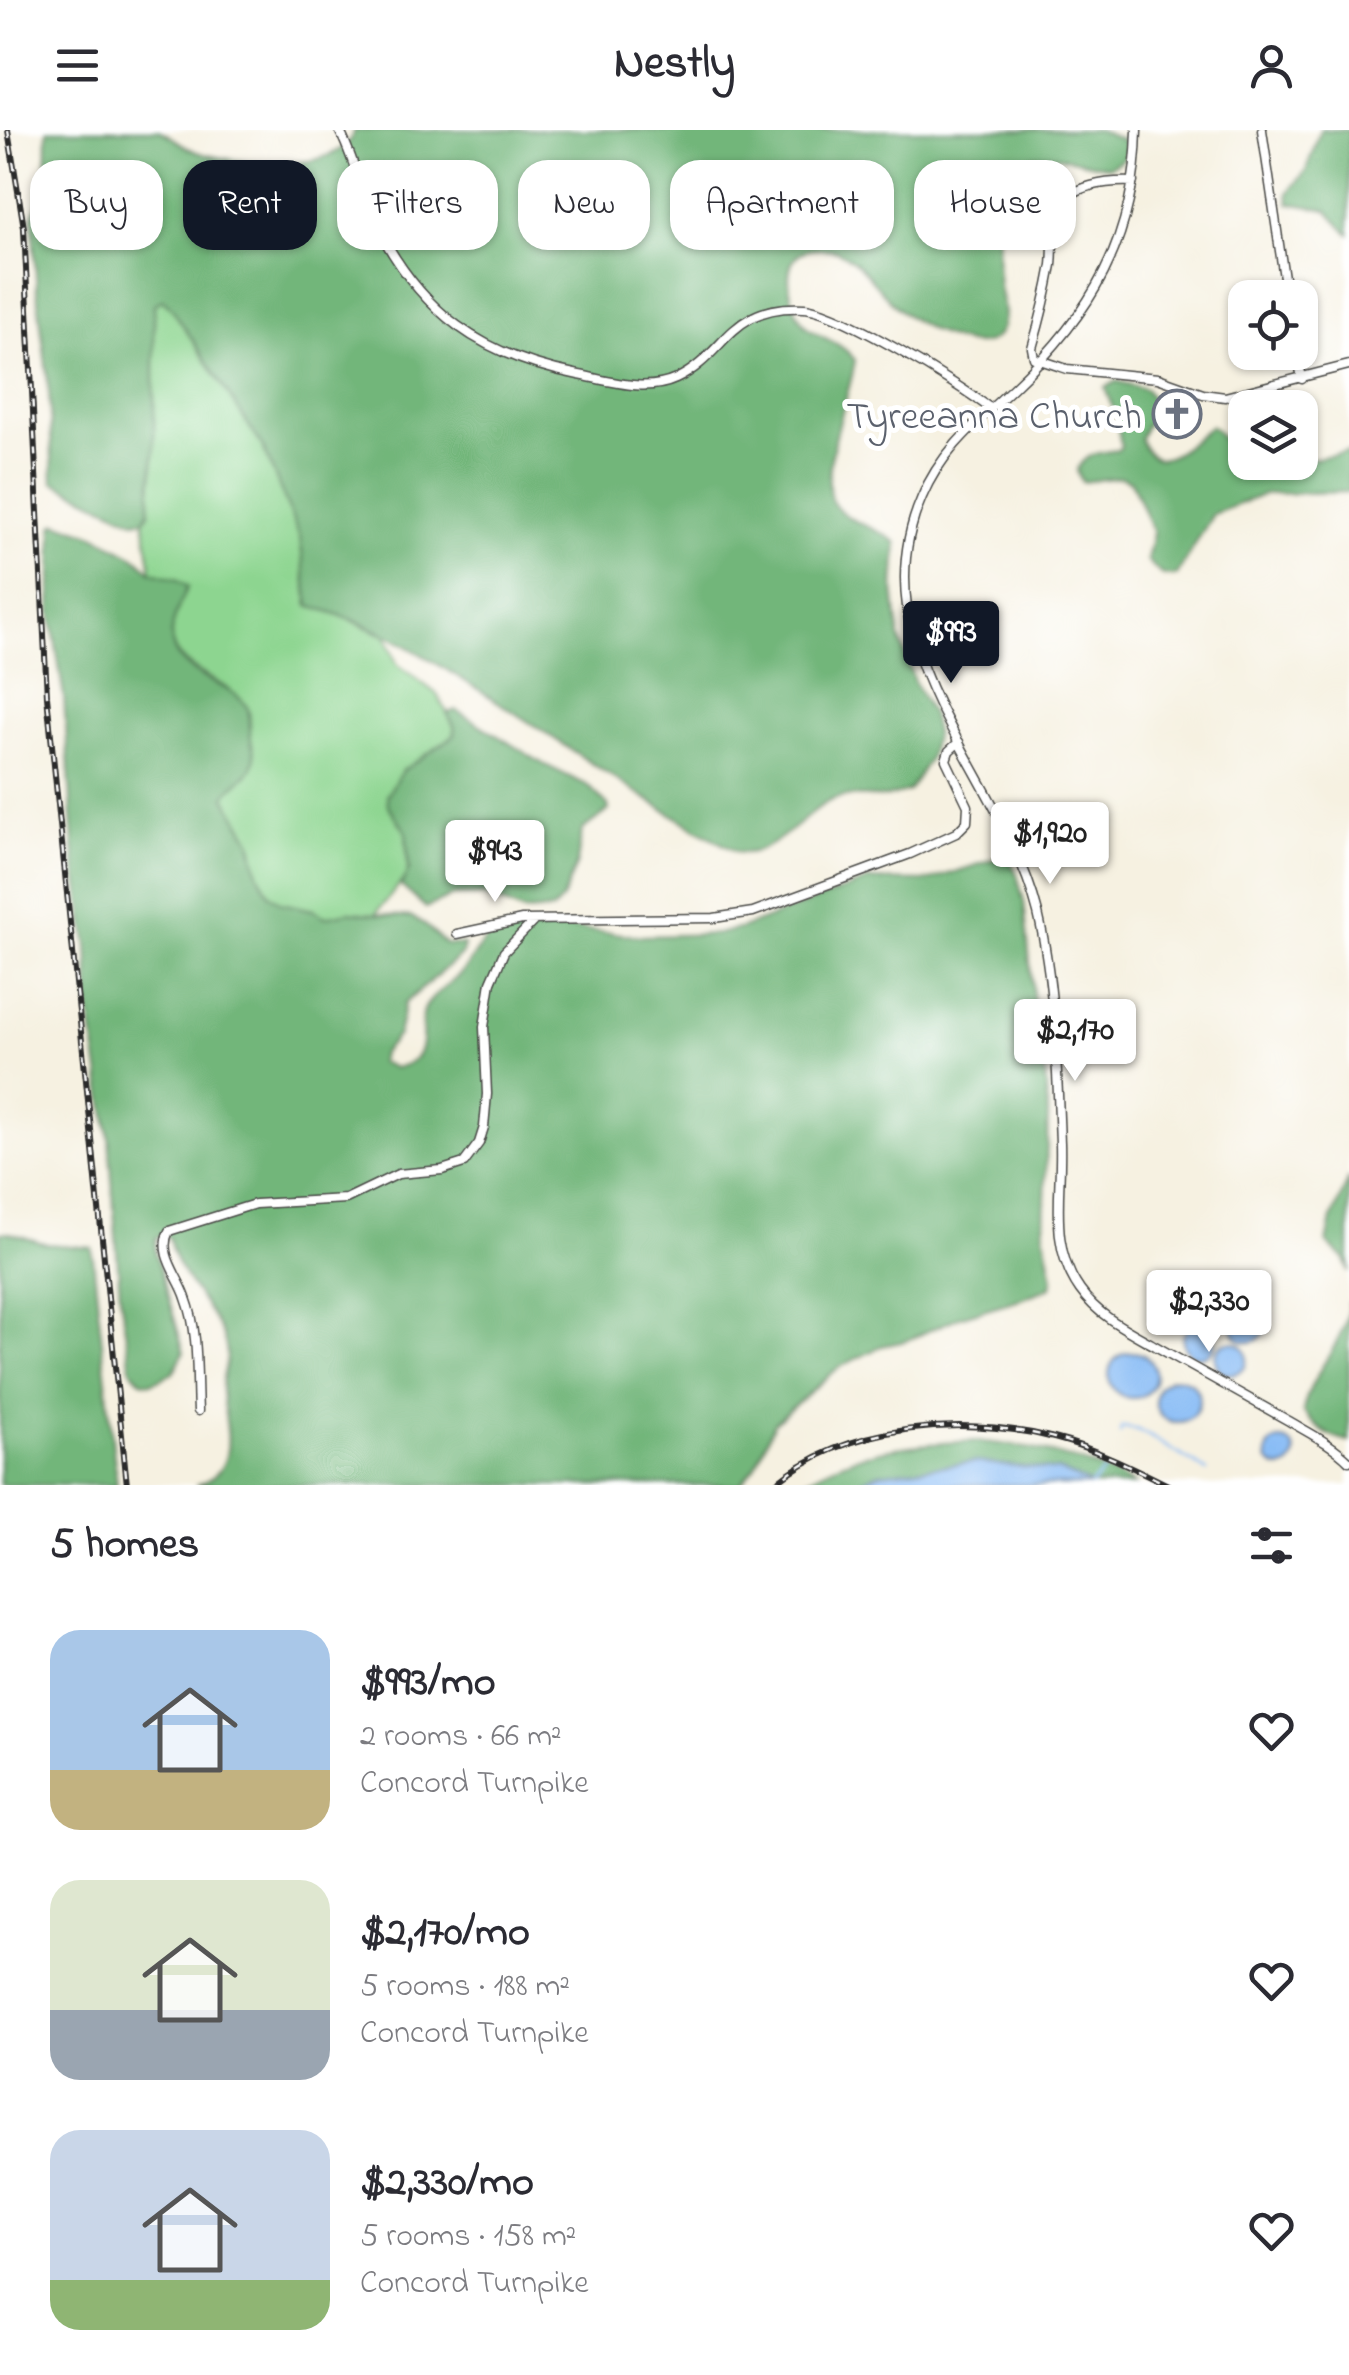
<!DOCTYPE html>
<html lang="en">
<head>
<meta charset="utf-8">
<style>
  :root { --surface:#fff; --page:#f2f2f3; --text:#2b2b33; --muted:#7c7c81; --accent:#111827 }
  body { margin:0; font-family:"Indie Flower",sans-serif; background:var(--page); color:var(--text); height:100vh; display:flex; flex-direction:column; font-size:38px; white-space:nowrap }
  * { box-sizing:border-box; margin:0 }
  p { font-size:32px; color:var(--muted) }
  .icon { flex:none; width:55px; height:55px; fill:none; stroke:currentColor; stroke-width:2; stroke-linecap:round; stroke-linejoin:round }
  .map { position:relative; height:1355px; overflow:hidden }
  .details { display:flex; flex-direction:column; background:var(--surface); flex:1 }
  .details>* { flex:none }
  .hud { position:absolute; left:30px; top:30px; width:1290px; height:90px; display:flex; gap:20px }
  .buttons { position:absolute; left:1228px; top:150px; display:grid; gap:20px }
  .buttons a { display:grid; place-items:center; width:90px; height:90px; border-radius:20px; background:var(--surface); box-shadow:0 2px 8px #0004; font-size:50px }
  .price { position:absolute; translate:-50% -85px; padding:0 22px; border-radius:10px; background:#fff; color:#222; font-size:32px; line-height:65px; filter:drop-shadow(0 2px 5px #0008) }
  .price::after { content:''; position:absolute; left:50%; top:60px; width:30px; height:22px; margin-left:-15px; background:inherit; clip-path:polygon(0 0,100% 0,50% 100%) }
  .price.on { background:var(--accent); color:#fff }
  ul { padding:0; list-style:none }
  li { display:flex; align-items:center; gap:30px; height:250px; padding:0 50px }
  li span { display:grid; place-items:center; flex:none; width:280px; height:200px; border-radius:30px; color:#555 }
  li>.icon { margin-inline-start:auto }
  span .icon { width:120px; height:120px; fill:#fffc; stroke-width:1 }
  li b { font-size:42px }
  h2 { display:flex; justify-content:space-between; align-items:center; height:120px; padding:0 50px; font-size:42px }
  .tag { padding:0 35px; border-radius:30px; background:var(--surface); box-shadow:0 2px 8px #0004; font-size:35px; line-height:90px }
  .tag.on { background:var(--accent); color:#fff }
  header { display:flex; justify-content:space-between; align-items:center; height:130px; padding:0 50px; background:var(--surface); font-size:45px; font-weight:700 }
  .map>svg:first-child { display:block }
  .green { fill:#8dd590; stroke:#5c805e; stroke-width:2.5 }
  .forest { fill:#72b67a; stroke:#4e7052; stroke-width:2.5 }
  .water { fill:#87bbf5; stroke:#597390; stroke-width:2.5 }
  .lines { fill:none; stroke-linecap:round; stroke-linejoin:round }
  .stream { stroke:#87bbf5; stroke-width:2.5 }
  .minor-casing { stroke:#494946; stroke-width:11 }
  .minor { stroke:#fff; stroke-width:8 }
  .rail-casing { stroke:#2b2b2b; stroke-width:6 }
  .rail { stroke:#fff; stroke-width:2.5; stroke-dasharray:8; stroke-linecap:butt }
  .labels { text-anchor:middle; stroke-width:10; stroke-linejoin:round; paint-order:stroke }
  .worship-label { font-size:40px; fill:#5b616d; stroke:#fff; text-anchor:end }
</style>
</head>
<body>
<header><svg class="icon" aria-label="menu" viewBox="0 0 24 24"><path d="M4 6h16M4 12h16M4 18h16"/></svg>Nestly<svg class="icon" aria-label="person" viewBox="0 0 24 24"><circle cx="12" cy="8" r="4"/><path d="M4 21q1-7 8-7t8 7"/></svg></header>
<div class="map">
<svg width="1349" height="1355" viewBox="0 0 1349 1355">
  <rect width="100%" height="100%" fill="#fff"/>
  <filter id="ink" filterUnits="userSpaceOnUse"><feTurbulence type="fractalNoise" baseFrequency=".01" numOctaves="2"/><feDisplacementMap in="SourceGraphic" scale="20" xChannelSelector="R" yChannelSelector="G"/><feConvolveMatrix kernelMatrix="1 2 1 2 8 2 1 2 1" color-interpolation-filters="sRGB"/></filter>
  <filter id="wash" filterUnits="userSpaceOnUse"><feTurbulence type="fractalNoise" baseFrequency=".0048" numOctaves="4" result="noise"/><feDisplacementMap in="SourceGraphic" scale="40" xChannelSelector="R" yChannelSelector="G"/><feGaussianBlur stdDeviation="2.25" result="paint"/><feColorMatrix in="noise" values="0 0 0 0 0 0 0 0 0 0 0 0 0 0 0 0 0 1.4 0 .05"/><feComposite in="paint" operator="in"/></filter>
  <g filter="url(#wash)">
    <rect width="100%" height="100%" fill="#f6f1e1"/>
    <!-- green -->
    <path class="green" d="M163 170 171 177 263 317 300 407 309 475 328 480 386 506 397 534 437 564 454 596 455 605 431 623 395 686 406 702 408 744 373 787 349 782 325 787 313 780 280 773 269 764 258 743 251 711 225 667 229 658 248 644C253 617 251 603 238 578 235 571 232 563 226 558 203 542 162 529 171 492 173 480 182 468 187 457L176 449 152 442 144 390 149 382 154 325V173Z"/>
    <!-- forest -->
    <path class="forest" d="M47 0C77 0 130 0 157 0 170 3 183 17 197 22 236 34 337 48 355 0H1098L1123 10 1127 19 1125 28 1109 37 1050 25 1031 27C1023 35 1010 45 1006 56 997 78 996 131 999 155 1000 165 1004 175 1004 185 1004 191 1001 202 997 206 977 229 917 195 900 180 878 162 865 135 839 122 833 118 825 119 817 119 778 119 787 167 801 190 812 208 838 207 855 230 852 262 813 353 836 377 853 395 878 397 897 413L894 459 899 507 914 551 931 584 935 602 929 629 909 661C901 663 893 666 885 667 864 669 845 661 824 674 801 689 766 730 737 722 648 674 565 614 479 560 426 527 370 490 309 476L300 407 263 317 171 177 163 170 154 174V325L149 382 144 390 134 391 53 352 49 262 37 162 32 88 46 51Z
      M1320 0H1349V104L1327 80 1289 73 1288 63 1306 41Z
      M1117 251 1145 259 1159 277 1157 286 1146 295 1140 308C1156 355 1192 308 1211 296 1224 303 1230 326 1232 341L1236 343 1349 322V362L1265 364 1213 384 1177 445C1162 449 1157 441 1147 430L1153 403 1131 351 1121 347 1082 352 1077 341C1083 323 1102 322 1118 320L1121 316 1116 286 1105 258Z
      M56 393 92 404 135 427 152 442 176 449 188 457C162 508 163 528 218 555 229 560 243 568 248 579 251 588 249 600 251 609 252 617 256 624 254 632 250 648 231 653 225 667L251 711 258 743 269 764 281 773 313 780 325 787 349 782 412 787 424 794 445 814 464 815 462 824 405 873 398 905 382 923 380 932 394 938C439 928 414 895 426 876 435 863 449 855 460 844 473 831 479 812 495 802L563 797 639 806 717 804 742 798 869 750 927 751 998 728 1008 727 1017 744 1024 772 1036 895 1045 941 1048 987 1044 1102 1053 1148 1051 1157 1024 1168 959 1187 906 1211 882 1216 838 1238 774 1293 755 1337 739 1355H196C242 1341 225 1296 222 1262 221 1239 234 1230 221 1202 205 1168 176 1146 169 1108L165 1105 156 1108 155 1121 184 1222 173 1243 151 1253 141 1251 131 1240 120 1166 109 1007 90 883 88 818 75 731 64 568 51 484 53 396Z
      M456 580 545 635 587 655 608 675 609 680 582 700 577 733 562 769 552 780 524 782 484 765 451 766 426 778 401 756 409 739 406 702 388 675 387 665 402 641 455 605 454 596 447 583Z
      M1349 1048V1143L1345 1129 1327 1113 1332 1088Z
      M7 1102 47 1114 92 1118 117 1355H0V1103Z
      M1349 1172V1312C1330 1308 1314 1297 1303 1281 1311 1239 1346 1216 1349 1172Z
      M975 1311C1033 1316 1084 1328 1136 1355H1092L1060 1341 880 1343 853 1355H798C860 1317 904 1315 975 1311Z"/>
    <!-- water -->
    <path class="water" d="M1201 1178a16 16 0 1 1 32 0a16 16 0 1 1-32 0Z
      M1233 1196a16 16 0 1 1 32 0a16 16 0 1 1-32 0Z
      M1183 1210a16 16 0 1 1 32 0a16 16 0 1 1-32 0Z
      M1215 1228a16 16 0 1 1 32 0a16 16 0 1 1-32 0Z
      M1109 1245a23 23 0 1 1 46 0a23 23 0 1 1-46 0Z
      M1155 1270a22 22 0 1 1 44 0a22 22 0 1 1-44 0Z
      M1267 1324a14 14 0 1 1 28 0a14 14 0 1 1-28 0Z
      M976 1332 1060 1341 1092 1355H853L880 1343Z"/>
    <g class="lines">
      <!-- stream -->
      <path class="stream" d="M1120 1303 1122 1297 1139 1300 1207 1341
        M1091 1355 1103 1342"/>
    </g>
  </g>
  <g filter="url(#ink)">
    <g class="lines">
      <!-- minor casing -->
      <g class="minor-casing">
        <path id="minor" d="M339 0C355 29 360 62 375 92 420 183 481 226 579 245 610 251 646 263 676 249 727 225 728 174 804 178 839 180 960 255 991 279
          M1137 0C1135 110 1092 184 1013 258 978 291 941 321 922 367 855 521 1003 642 1038 783 1055 854 1057 940 1060 1013 1062 1065 1048 1115 1080 1160 1099 1187 1129 1201 1157 1217 1201 1242 1245 1266 1289 1291 1309 1303 1332 1314 1349 1331
          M1262 0 1287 168
          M1133 52C1110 51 1068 54 1057 81 1051 97 1054 118 1052 135 1047 163 1040 191 1032 218L1034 228 1067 239 1158 248 1203 264 1225 267 1349 235
          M1297 222 1302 249
          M457 804 522 790 714 788 753 782 910 724 956 703 967 692 968 676 946 630 949 621 959 612
          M198 1281C196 1244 199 1202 186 1168 179 1146 157 1124 169 1101L255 1074 346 1069 398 1044 442 1040 464 1033 479 1013 484 997 487 964 484 897 491 852 504 822 533 792"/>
      </g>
      <!-- minor -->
      <use href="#minor" class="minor"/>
      <!-- rail casing -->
      <g class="rail-casing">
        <path id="rail" d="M8 0 24 98 47 566 127 1355
          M773 1355C848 1293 963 1285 1054 1308 1094 1318 1132 1337 1168 1355"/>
      </g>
      <!-- rail -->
      <use href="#rail" class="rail"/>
    </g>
  </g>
  <!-- icons -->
  <defs>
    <g id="church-ring" transform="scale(2.5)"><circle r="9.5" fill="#fff" stroke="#6b7280" stroke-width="1.5"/><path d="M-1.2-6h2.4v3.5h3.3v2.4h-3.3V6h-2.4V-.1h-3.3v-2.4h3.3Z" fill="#6b7280"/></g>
  </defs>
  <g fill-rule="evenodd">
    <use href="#church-ring" x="1177" y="284"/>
  </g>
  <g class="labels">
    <!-- worship labels -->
    <g class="worship-label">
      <text x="1142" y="298">Tyreeanna Church</text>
    </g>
  </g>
</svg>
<div class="buttons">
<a><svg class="icon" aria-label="locate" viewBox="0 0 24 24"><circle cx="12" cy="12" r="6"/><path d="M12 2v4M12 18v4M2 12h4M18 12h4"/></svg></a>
<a><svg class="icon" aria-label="layers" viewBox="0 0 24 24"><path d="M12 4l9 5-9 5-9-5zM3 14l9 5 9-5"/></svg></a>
</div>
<b class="price on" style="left:951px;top:556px">$993</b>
<b class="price" style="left:1050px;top:757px">$1,920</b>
<b class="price" style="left:495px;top:775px">$943</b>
<b class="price" style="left:1075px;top:954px">$2,170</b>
<b class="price" style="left:1209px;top:1225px">$2,330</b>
<div class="hud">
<a class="tag">Buy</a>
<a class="tag on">Rent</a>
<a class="tag">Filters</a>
<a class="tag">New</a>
<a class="tag">Apartment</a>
<a class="tag">House</a>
</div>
</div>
<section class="details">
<h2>5 homes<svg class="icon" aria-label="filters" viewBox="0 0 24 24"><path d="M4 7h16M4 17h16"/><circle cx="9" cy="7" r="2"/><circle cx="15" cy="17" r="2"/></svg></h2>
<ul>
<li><span style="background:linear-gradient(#a9c7e8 70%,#c2b280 0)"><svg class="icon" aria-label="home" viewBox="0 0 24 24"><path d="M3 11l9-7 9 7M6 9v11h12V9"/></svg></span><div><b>$993/mo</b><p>2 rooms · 66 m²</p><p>Concord Turnpike</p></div><svg class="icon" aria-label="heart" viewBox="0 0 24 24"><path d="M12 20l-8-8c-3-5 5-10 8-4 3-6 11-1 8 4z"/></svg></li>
<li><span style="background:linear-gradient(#dfe7d0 65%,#9aa5b1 0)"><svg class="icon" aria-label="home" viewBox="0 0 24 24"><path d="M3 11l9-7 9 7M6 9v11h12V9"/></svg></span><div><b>$2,170/mo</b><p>5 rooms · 188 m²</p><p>Concord Turnpike</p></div><svg class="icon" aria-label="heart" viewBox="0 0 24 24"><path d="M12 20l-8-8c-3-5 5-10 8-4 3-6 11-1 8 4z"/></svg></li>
<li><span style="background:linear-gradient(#c9d6e8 75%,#8fb573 0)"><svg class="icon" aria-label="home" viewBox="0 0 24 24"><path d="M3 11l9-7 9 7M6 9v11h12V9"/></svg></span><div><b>$2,330/mo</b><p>5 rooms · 158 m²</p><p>Concord Turnpike</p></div><svg class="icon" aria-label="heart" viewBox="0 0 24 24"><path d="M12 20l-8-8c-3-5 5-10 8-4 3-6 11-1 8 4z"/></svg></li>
</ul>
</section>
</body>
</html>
